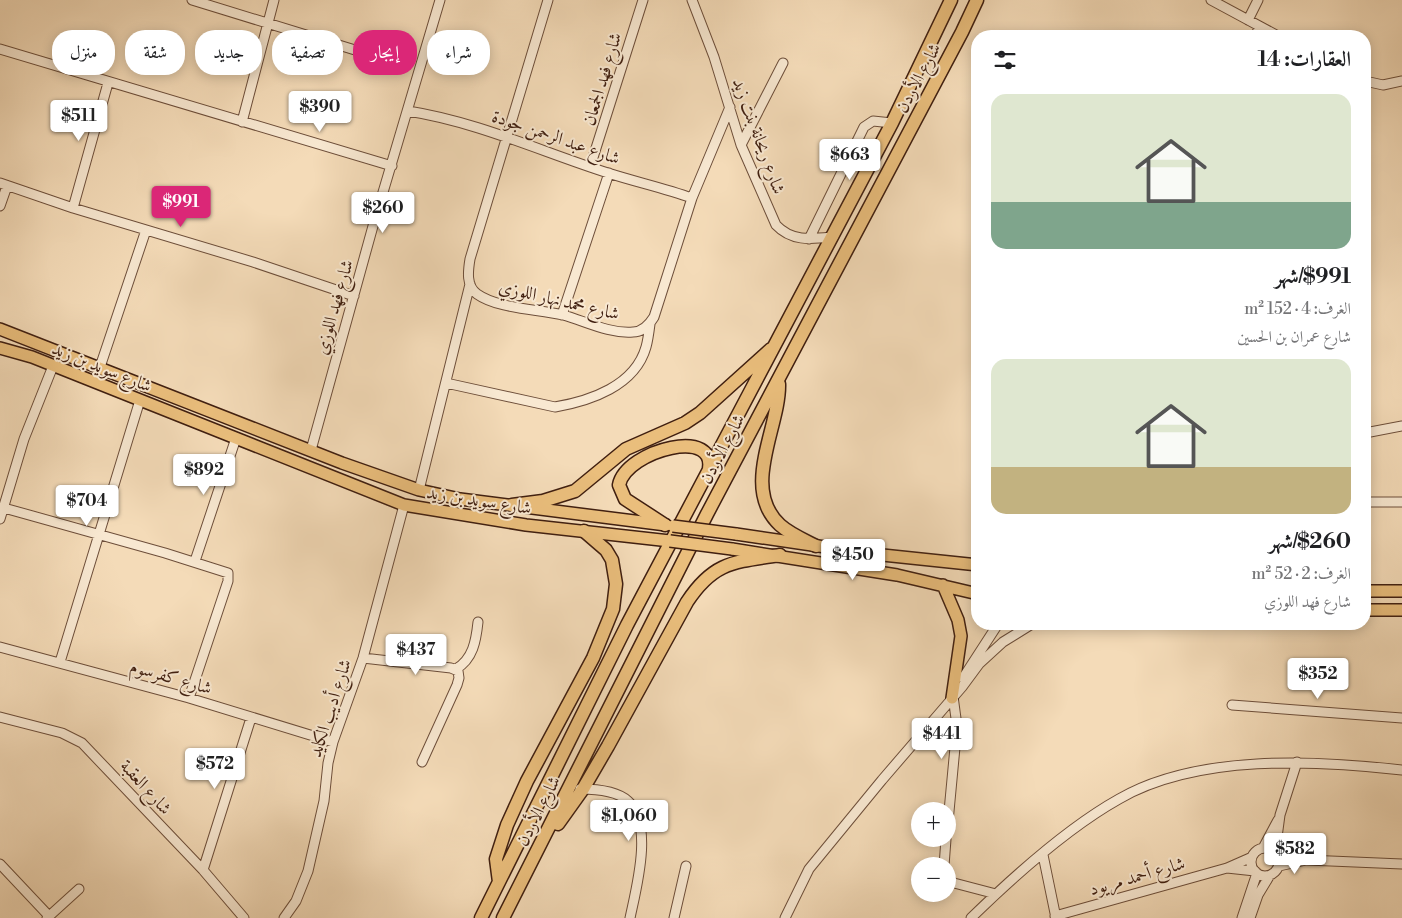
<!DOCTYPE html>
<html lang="ar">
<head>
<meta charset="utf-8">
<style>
  :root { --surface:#fff; --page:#f6f6f6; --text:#202124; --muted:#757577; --accent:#db2777 }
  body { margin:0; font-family:"Libre Bodoni",Amiri,serif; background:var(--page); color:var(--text); direction:rtl; height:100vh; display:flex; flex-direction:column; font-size:19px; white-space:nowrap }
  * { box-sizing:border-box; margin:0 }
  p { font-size:16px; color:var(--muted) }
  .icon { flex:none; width:28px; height:28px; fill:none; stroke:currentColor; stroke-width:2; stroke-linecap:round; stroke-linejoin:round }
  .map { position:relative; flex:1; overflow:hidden; direction:ltr }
  .sheet { position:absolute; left:971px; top:30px; width:400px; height:600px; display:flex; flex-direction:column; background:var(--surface); border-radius:20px; box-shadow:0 2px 12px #0003; direction:rtl }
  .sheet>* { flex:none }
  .guide { position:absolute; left:15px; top:30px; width:475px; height:45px; direction:rtl; display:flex; gap:10px }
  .buttons { position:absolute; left:911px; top:802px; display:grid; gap:10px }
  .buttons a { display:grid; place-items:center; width:45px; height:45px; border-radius:50%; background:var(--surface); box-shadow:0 2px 12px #0003; font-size:25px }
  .price { position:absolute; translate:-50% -42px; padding:0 11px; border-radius:5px; background:#fff; color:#222; font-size:16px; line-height:32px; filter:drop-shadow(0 1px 2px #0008) }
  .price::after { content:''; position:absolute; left:50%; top:30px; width:15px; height:11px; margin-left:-8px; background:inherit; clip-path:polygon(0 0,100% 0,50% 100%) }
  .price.current { background:var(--accent); color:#fff }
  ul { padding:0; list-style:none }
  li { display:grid; align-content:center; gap:10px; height:265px; padding:0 20px }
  li span { display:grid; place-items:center; height:155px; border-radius:15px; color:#555 }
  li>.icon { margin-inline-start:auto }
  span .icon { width:90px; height:90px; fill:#fffc; stroke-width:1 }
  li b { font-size:21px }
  h2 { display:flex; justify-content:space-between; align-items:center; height:60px; padding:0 20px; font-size:21px }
  .chip { padding:0 18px; border-radius:20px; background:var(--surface); box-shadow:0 2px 12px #0003; font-size:18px; line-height:45px }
  .chip.current { background:var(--accent); color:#fff }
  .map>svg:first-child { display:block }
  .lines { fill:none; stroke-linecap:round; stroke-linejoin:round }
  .minor-casing { stroke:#6d4e3a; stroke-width:11 }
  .major-casing { stroke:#401f10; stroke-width:14 }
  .highway-casing { stroke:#401f10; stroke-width:15 }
  .minor { stroke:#f8e8d1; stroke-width:9 }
  .major { stroke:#eabe7c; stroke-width:11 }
  .highway { stroke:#eabe7c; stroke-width:12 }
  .major-bridge-casing { stroke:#401f10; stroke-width:14; stroke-linecap:butt }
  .major-bridge { stroke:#eabe7c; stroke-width:11 }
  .labels { text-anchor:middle; stroke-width:4; stroke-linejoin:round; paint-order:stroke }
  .street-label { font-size:18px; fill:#401f10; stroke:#f8e8d1 }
</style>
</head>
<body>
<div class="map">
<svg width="1402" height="918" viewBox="0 0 1402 918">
  <rect width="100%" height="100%" fill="#f4dbb8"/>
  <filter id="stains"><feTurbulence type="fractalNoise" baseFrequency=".004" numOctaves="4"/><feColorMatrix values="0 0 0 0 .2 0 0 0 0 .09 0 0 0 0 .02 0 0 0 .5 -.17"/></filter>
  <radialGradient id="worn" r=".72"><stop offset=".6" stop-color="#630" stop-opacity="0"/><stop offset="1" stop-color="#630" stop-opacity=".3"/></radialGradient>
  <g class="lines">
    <!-- minor casing -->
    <g class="minor-casing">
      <path id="minor" d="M192 0 355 50
        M548 0 470 259C468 271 466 286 477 294 498 309 538 309 563 315 585 321 609 334 633 332 643 332 649 325 654 317L692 198 730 107
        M692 0 714 57 741 145 776 225C792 242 812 239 833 237
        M1211 0 1278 36
        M1248 20 1258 0
        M1255 36 1260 27
        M0 49 392 166
        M1365 81 1383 85 1402 81
        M408 111C478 122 542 152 608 173 636 182 664 188 692 198
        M242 122 274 0
        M741 145 783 63
        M590 167 643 0
        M0 183 73 208 253 262 354 296
        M0 206 7 186
        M73 208 108 83
        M809 239 864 127 873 121 892 123
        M562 315 609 173
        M100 367 146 230
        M446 383 555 407C590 401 635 386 646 347 648 340 649 332 650 324
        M1365 433 1402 426
        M311 450 373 226 440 0
        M419 490 470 284
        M1365 502H1402
        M4 508 165 553 228 573V581L189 698
        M0 519 24 439 53 366
        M195 561 236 438
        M0 647 189 698 333 742
        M363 658 451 668 458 671 459 678 457 685 422 762
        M60 662 140 400
        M456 669C473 659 476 641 478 622
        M963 678 998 624
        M1232 705 1402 718
        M0 717 62 733 82 743 203 870 244 918
        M580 789C595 789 616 790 628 801 654 824 636 889 630 918
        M948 822 957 726 953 696
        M1263 848 1278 820
        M1251 862a14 14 0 1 1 28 0a14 14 0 1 1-28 0Z
        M1275 852 1280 815 1297 762
        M1276 853 1307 860 1402 864
        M1043 855 1056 918
        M0 864 49 916
        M944 866 946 839
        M1279 866 1306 860
        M1227 868 1255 871
        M203 870 251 718
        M948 880 954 883 996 894
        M1055 916 1227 868 1252 857
        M47 918 79 889
        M284 918 296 901 308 871 324 801 328 763 333 742 363 658 404 505
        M674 918 686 866
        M785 918 809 869 882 780 962 687 979 664 1003 642 1032 624
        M971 918C1012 878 1069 827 1119 799 1197 754 1315 760 1402 770
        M1242 918 1257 873
        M1250 918 1258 895 1270 875"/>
    </g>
    <!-- major casing -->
    <g class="major-casing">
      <path id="major" d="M0 329 342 463 419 490 460 499 666 525
        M0 348 32 357 404 505 526 525 670 541
        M736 534 873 554 978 565
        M732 549 897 575 978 594
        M943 585 958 620 961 636 952 698
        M1365 591H1402
        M1365 610H1402"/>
    </g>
    <!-- highway casing -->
    <g class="highway-casing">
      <path id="highway" d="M779 384C780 427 740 488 780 525 790 534 804 540 816 546
        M512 505 543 501 575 491 626 449 685 423 700 413 771 349
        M665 525 625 499 619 485C626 450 722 425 708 473
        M558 824 583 789 608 746 687 602C714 561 735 562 780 555
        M499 882 496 859 507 825 527 781 593 658 613 609 616 584 612 560 606 550 584 531
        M481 918 627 625 892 123 951 0
        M503 918 707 514 962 32 977 0"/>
    </g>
    <!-- minor -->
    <use href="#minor" class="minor"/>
    <!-- major -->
    <use href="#major" class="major"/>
    <!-- highway -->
    <use href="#highway" class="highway"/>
    <!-- major-bridge casing -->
    <g class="major-bridge-casing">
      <path id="major-bridge" d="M673 526 736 534
        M670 541 732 549"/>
    </g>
    <!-- major-bridge -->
    <use href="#major-bridge" class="major-bridge"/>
  </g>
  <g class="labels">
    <!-- street labels -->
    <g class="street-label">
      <text transform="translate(918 78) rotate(-62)" y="6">شارع الأردن</text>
      <text transform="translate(602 79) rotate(-73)" y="6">شارع فهد الجمعان</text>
      <text transform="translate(759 136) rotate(70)" y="6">شارع ريحانة بنت زيد</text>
      <text transform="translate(556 137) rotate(19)" y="6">شارع عبد الرحمن جودة</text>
      <text transform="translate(559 300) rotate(13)" y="6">شارع محمد نهار اللوزي</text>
      <text transform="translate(334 307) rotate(-74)" y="6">شارع فهد اللوزي</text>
      <text transform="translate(102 367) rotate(22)" y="6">شارع سويد بن زيد</text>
      <text transform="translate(722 449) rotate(-62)" y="6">شارع الأردن</text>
      <text transform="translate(479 500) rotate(9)" y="6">شارع سويد بن زيد</text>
      <text transform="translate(171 677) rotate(16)" y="6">شارع كفرسوم</text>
      <text transform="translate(330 708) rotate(-72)" y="6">شارع أديب الكايد</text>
      <text transform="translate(146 787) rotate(48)" y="6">شارع العقبة</text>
      <text transform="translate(538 811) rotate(-63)" y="6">شارع الأردن</text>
      <text transform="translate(1137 876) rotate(-16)" y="6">شارع أحمد مريود</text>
    </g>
  </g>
  <rect width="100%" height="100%" filter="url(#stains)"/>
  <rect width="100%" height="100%" fill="url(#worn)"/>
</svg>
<div class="buttons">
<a>+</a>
<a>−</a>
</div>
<b class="price" style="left:320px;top:133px">$390</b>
<b class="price" style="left:79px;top:142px">$511</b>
<b class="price" style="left:850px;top:181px">$663</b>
<b class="price current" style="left:181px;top:228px">$991</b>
<b class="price" style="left:383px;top:234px">$260</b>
<b class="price" style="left:204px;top:496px">$892</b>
<b class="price" style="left:87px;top:527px">$704</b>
<b class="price" style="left:853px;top:581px">$450</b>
<b class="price" style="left:416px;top:676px">$437</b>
<b class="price" style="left:1318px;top:700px">$352</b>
<b class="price" style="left:942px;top:760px">$441</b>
<b class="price" style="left:215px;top:790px">$572</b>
<b class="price" style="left:629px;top:842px">$1,060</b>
<b class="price" style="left:1295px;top:875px">$582</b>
<div class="guide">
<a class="chip">شراء</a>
<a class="chip current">إيجار</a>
<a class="chip">تصفية</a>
<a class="chip">جديد</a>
<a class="chip">شقة</a>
<a class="chip">منزل</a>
</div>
<section class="sheet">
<h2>العقارات: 14<svg class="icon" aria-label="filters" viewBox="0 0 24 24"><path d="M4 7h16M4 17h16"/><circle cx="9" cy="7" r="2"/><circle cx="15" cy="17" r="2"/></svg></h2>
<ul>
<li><span style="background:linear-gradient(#dfe7d0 70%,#7fa58c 0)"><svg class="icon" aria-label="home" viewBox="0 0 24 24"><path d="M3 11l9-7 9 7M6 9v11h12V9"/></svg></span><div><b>$991/شهر</b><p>الغرف: 4 · 152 m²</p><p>شارع عمران بن الحسين</p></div></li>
<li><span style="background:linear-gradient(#dfe7d0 70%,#c2b280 0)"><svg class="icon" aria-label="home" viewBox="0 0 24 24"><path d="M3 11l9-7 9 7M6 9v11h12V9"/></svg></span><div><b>$260/شهر</b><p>الغرف: 2 · 52 m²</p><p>شارع فهد اللوزي</p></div></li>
</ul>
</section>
</div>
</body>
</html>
